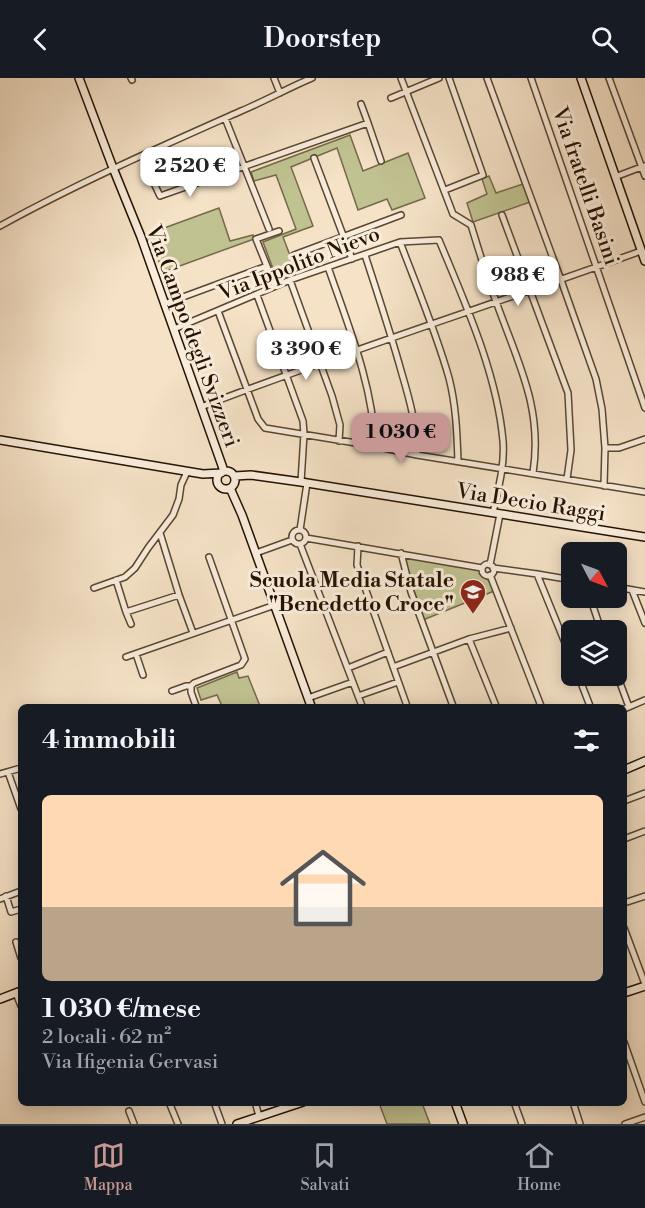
<!DOCTYPE html>
<html lang="it">
<head>
<meta charset="utf-8">
<style>
  :root { --surface:#171b24; --page:#20242c; --text:#f1f3f6; --muted:#9ea1a6; --line:#363941; --accent:#c59692 }
  body { margin:0; font-family:"Libre Bodoni",serif; background:var(--page); color:var(--text); height:100vh; display:flex; flex-direction:column; font-size:22px; white-space:nowrap }
  * { box-sizing:border-box; margin:0 }
  p { font-size:20px; color:var(--muted) }
  .icon { flex:none; width:33px; height:33px; fill:none; stroke:currentColor; stroke-width:2; stroke-linecap:round; stroke-linejoin:round }
  .map { position:relative; flex:1; overflow:hidden }
  .panel { position:absolute; left:18px; top:626px; width:609px; height:402px; display:flex; flex-direction:column; background:var(--surface); border-radius:9px; box-shadow:0 3px 15px #0003 }
  .panel>* { flex:none }
  .needle { width:39px; rotate:131deg }
  .buttons { position:absolute; left:561px; top:464px; display:grid; gap:12px }
  .buttons a { display:grid; place-items:center; width:66px; height:66px; border-radius:9px; background:var(--surface); box-shadow:0 3px 15px #0003; font-size:30px }
  .price { position:absolute; translate:-50% -51px; padding:0 14px; border-radius:12px; background:#fff; color:#222; font-size:20px; line-height:39px; filter:drop-shadow(0 2px 3px #0008) }
  .price::after { content:''; position:absolute; left:50%; top:36px; width:18px; height:14px; margin-left:-9px; background:inherit; clip-path:polygon(0 0,100% 0,50% 100%) }
  .price.on { background:var(--accent); color:#111 }
  ul { padding:0; list-style:none }
  li { display:grid; align-content:center; gap:12px; height:318px; padding:0 24px }
  li+li { border-top:2px solid var(--line) }
  li span { display:grid; place-items:center; height:186px; border-radius:9px; color:#555 }
  li>.icon { margin-inline-start:auto }
  span .icon { width:108px; height:108px; fill:#fffc; stroke-width:1 }
  li b { font-size:26px }
  h2 { display:flex; justify-content:space-between; align-items:center; height:72px; padding:0 24px; font-size:26px }
  header { display:flex; justify-content:space-between; align-items:center; height:78px; padding:0 24px; background:var(--surface); font-size:27px; font-weight:600 }
  .menu { display:flex; justify-content:space-around; align-items:center; height:84px; border-top:2px solid var(--line); background:var(--surface); font-size:16px; color:var(--muted) }
  .menu a { display:grid; justify-items:center; gap:3px }
  .menu .on { color:var(--accent) }
  .map>svg:first-child { display:block }
  .green { fill:#c1c292; stroke:#746a49; stroke-width:1.5 }
  .lines { fill:none; stroke-linecap:round; stroke-linejoin:round }
  .street-casing { stroke:#5a4632; stroke-width:8 }
  .secondary-casing { stroke:#261200; stroke-width:10 }
  .street { stroke:#f8ecdb; stroke-width:5 }
  .secondary { stroke:#f8ecdb; stroke-width:7 }
  .labels { text-anchor:middle; stroke-width:6; stroke-linejoin:round; paint-order:stroke }
  .street-label { font-size:21px; fill:#261200; stroke:#f8ecdb }
  .poi-label { font-size:21px; font-weight:bold; fill:#261200; stroke:#f8ecdb; text-anchor:end }
</style>
</head>
<body>
<header><svg class="icon" aria-label="back" viewBox="0 0 24 24"><path d="M15 5l-7 7 7 7"/></svg>Doorstep<svg class="icon" aria-label="search" viewBox="0 0 24 24"><circle cx="10" cy="10" r="6"/><path d="M15 15l6 6"/></svg></header>
<div class="map">
<svg width="645" height="1046" viewBox="0 0 645 1046">
  <rect width="100%" height="100%" fill="#f5e2c7"/>
  <filter id="stains"><feTurbulence type="fractalNoise" baseFrequency=".00333" numOctaves="4"/><feColorMatrix values="0 0 0 0 .2 0 0 0 0 .09 0 0 0 0 .02 0 0 0 .5 -.17"/></filter>
  <radialGradient id="worn" r=".72"><stop offset=".6" stop-color="#630" stop-opacity="0"/><stop offset="1" stop-color="#630" stop-opacity=".3"/></radialGradient>
  <!-- green -->
  <path class="green" d="M350 57 363 93 408 75 425 120 392 132 387 121 358 132 337 70 291 89 313 148 283 159 297 196 278 204 263 164 296 151 276 97 254 103 251 94Z
    M489 98 496 115 523 106 530 124 473 144 467 125 487 116 482 101Z
    M219 130 230 163 253 157 254 161 163 194 154 170 150 171 145 157Z
    M403 478 479 492 483 498 489 503 494 513 423 542Z
    M237 594 239 600 248 598 260 628H228L227 627 222 628 217 617 201 622 197 610Z
    M379 1025H422L430 1046H387Z"/>
  <g class="lines">
    <!-- street casing -->
    <g class="street-casing">
      <path id="street" d="M131 0 132 2
        M274 0 280 15
        M401 0 453 136 471 147C479 173 487 200 497 226 518 285 543 330 533 395
        M487 0 561 202 596 301 602 331 605 370 604 408
        M531 0 645 330
        M609 0 645 98
        M391 20 439 0
        M361 26 368 45
        M225 40 269 151
        M314 80 352 181
        M615 99 644 88
        M153 103 160 118 368 45 381 83
        M445 112 483 97 449 0
        M502 137 568 315 571 372 567 401
        M0 148C78 105 160 69 241 33 265 23 288 10 312 0
        M400 164C417 209 436 254 449 300 456 327 457 355 458 383
        M294 177 401 137
        M365 177C378 217 391 256 402 296 410 323 417 349 417 377
        M328 189C348 247 373 307 375 368
        M290 202 332 318 340 347 339 363
        M275 208 256 161 279 153
        M257 217 303 343 304 356 301 404
        M164 226 267 188
        M218 233 258 341 265 350 374 368 417 377 645 414
        M174 251 290 202 400 164 439 162C465 225 497 295 503 363 505 387 498 412 493 435
        M201 329C346 273 495 226 641 173
        M605 370H619L645 361
        M292 459a7 7 0 1 1 14 0a7 7 0 1 1-14 0Z
        M300 452 307 405
        M160 455 179 517 193 555
        M306 460 482 490
        M300 466 362 628
        M358 468 357 487 407 628
        M256 475 292 462
        M401 475 411 514 453 628
        M482 492a6 6 0 1 1 12 0a6 6 0 1 1-12 0Z
        M490 487 500 436
        M493 490 537 496 572 502
        M537 496 572 582
        M490 497 541 628
        M116 502 126 534 179 517
        M616 509 645 514
        M94 510 125 499 135 490 148 470 173 437 179 421 181 407 187 394
        M632 512 645 545
        M590 519 601 552
        M126 534 131 546
        M469 561 496 628
        M136 576 143 597
        M126 579 275 527
        M393 589 469 561 511 550
        M348 590 388 574
        M616 594 629 629
        M578 597 590 628
        M191 608V614L196 628
        M172 613 186 608H191L194 605 241 587 245 581 209 479
        M358 618 398 604
        M308 620 353 604
        M624 631 645 622
        M8 694 21 731
        M0 696 21 690
        M624 723 645 715
        M624 761 645 753
        M6 818 11 834 21 831
        M0 821 21 813
        M624 825 645 818
        M624 850 645 906
        M16 864 21 880
        M16 915 21 928
        M624 964 645 1024
        M169 1024 178 1046
        M214 1024 222 1046
        M255 1024 259 1038
        M514 1024 522 1046
        M573 1024 580 1046
        M129 1033 134 1046
        M625 1046 645 1039"/>
    </g>
    <!-- secondary casing -->
    <g class="secondary-casing">
      <path id="secondary" d="M79 0 113 90 141 159 224 393
        M581 0 645 183
        M0 362 203 396 221 395
        M217 402a9 9 0 1 1 18 0a9 9 0 1 1-18 0Z
        M235 398 251 397 301 404 645 459
        M230 410 242 437 311 628
        M624 692 645 683
        M624 915 645 908
        M0 921 21 913
        M455 1024 463 1046
        M237 1046 303 1024"/>
    </g>
    <!-- street -->
    <use href="#street" class="street"/>
    <!-- secondary -->
    <use href="#secondary" class="secondary"/>
  </g>
  <!-- icons -->
  <defs>
    <g id="school-pin" transform="scale(1.35)"><path d="M0 17L-7.5 6A9.5 9.5 0 1 1 7.5 6Z" fill="#8f2418" stroke="#f8ecdb"/><path d="M0-5L7-2L0 1L-7-2ZM-4 1L0 2.5L4 1V4Q0 6-4 4Z" fill="#fff"/></g>
  </defs>
  <g fill-rule="evenodd">
    <use href="#school-pin" x="473" y="514"/>
  </g>
  <g class="labels">
    <!-- street labels -->
    <g class="street-label">
      <text transform="translate(586 108) rotate(71)" y="7">Via fratelli Basini</text>
      <text transform="translate(299 185) rotate(-21)" y="7">Via Ippolito Nievo</text>
      <text transform="translate(193 258) rotate(70)" y="7">Via Campo degli Svizzeri</text>
      <text transform="translate(531 424) rotate(9)" y="7">Via Decio Raggi</text>
    </g>
    <!-- poi labels -->
    <g class="poi-label">
      <text x="454" y="509">Scuola Media Statale<tspan x="454" dy="24">"Benedetto Croce"</tspan></text>
    </g>
  </g>
  <rect width="100%" height="100%" filter="url(#stains)"/>
  <rect width="100%" height="100%" fill="url(#worn)"/>
</svg>
<div class="buttons">
<a><svg class="needle" viewBox="-14 -14 28 28"><path d="M0-13l5 13h-10z" fill="#e53935"/><path d="M0 13l5-13h-10z" fill="#9ea1a6"/></svg></a>
<a><svg class="icon" aria-label="layers" viewBox="0 0 24 24"><path d="M12 4l9 5-9 5-9-5zM3 14l9 5 9-5"/></svg></a>
</div>
<b class="price" style="left:190px;top:120px">2 520 €</b>
<b class="price" style="left:518px;top:229px">988 €</b>
<b class="price" style="left:306px;top:303px">3 390 €</b>
<b class="price on" style="left:401px;top:386px">1 030 €</b>
<section class="panel">
<h2>4 immobili<svg class="icon" aria-label="filters" viewBox="0 0 24 24"><path d="M4 7h16M4 17h16"/><circle cx="9" cy="7" r="2"/><circle cx="15" cy="17" r="2"/></svg></h2>
<ul>
<li><span style="background:linear-gradient(#ffd9b3 60%,#b9a48a 0)"><svg class="icon" aria-label="home" viewBox="0 0 24 24"><path d="M3 11l9-7 9 7M6 9v11h12V9"/></svg></span><div><b>1 030 €/mese</b><p>2 locali · 62 m²</p><p>Via Ifigenia Gervasi</p></div></li>
</ul>
</section>
</div>
<nav class="menu">
<a class="on"><svg class="icon" aria-label="map" viewBox="0 0 24 24"><path d="M3 6l6-2 6 2 6-2v14l-6 2-6-2-6 2zM9 4v14M15 6v14"/></svg>Mappa</a>
<a><svg class="icon" aria-label="saved" viewBox="0 0 24 24"><path d="M7 4h10v16l-5-4-5 4z"/></svg>Salvati</a>
<a><svg class="icon" aria-label="home" viewBox="0 0 24 24"><path d="M3 11l9-7 9 7M6 9v11h12V9"/></svg>Home</a>
</nav>
</body>
</html>
